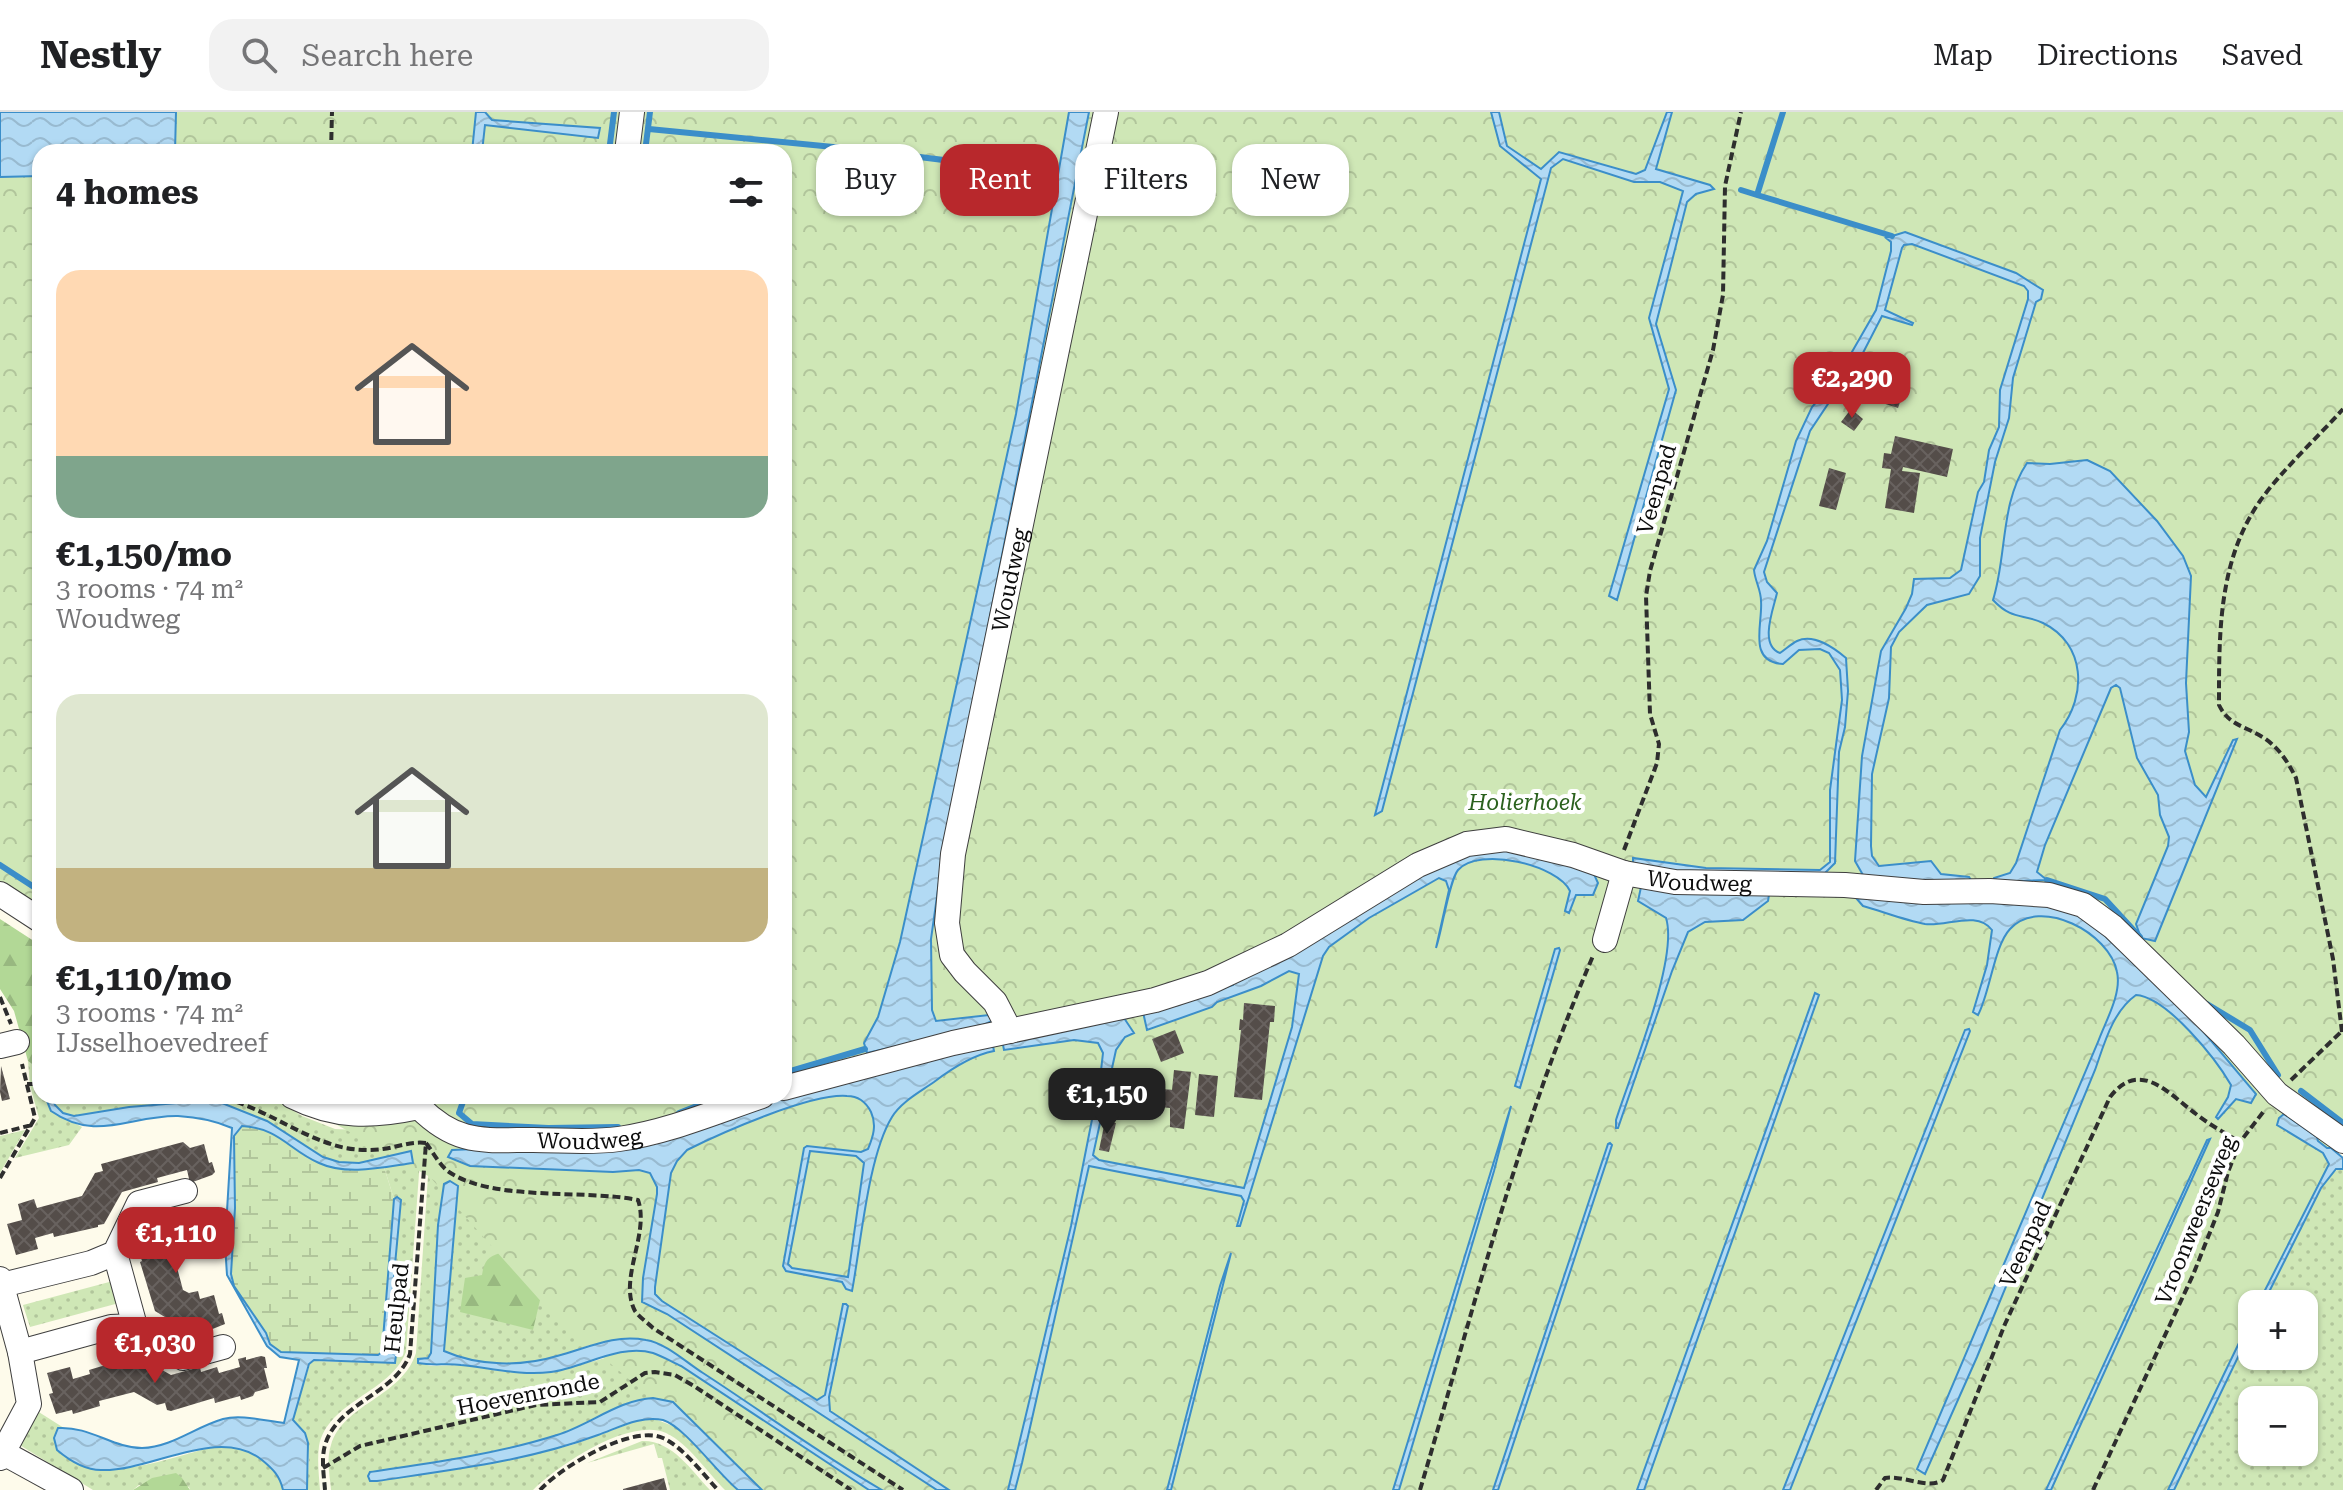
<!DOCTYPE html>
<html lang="en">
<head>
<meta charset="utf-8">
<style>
  :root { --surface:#fff; --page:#f2f2f2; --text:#202124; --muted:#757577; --line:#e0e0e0; --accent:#b8282c }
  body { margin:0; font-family:"Roboto Serif",serif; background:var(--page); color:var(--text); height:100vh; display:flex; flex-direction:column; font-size:30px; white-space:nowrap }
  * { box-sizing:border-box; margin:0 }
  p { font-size:26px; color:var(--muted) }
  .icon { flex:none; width:44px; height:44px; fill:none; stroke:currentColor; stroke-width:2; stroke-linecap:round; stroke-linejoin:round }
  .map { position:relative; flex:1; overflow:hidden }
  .details { position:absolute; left:32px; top:32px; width:760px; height:960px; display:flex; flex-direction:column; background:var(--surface); border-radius:24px; box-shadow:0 2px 6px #0004 }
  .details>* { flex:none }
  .banner { position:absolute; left:816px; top:32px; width:760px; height:72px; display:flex; gap:16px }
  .buttons { position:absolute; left:2238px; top:1178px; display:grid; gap:16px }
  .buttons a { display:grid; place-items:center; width:80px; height:80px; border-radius:16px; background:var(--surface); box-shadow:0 2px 6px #0004; font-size:40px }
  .price { position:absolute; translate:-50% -68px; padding:0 18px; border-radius:16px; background:var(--accent); color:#fff; font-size:26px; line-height:52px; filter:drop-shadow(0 2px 4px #0008) }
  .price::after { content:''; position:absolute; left:50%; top:48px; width:24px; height:18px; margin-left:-12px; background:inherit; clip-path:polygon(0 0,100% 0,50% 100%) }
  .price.current { background:#222; color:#fff }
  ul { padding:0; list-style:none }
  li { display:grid; align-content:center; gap:16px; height:424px; padding:0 24px }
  li span { display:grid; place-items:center; height:248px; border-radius:24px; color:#555 }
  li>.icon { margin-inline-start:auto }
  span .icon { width:144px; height:144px; fill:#fffc; stroke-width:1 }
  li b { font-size:34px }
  h2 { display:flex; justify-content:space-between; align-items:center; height:96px; padding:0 24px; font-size:34px }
  .chip { padding:0 28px; border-radius:24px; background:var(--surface); box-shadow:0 2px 6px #0004; font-size:28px; line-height:72px }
  .chip.current { background:var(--accent); color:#fff }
  header { display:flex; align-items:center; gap:48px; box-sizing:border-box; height:112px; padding:0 40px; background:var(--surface); border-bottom:2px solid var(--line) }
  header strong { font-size:38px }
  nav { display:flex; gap:44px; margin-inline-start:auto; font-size:28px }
  .search { width:560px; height:72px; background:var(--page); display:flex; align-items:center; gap:20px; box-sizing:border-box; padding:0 28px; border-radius:24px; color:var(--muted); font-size:30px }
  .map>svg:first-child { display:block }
  .grass { fill:url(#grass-dots); fill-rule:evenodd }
  .forest { fill:url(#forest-firs) }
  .wetland { fill:url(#wetland-marsh) }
  .park { fill:url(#park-crowns) }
  .water { fill:url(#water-waves); stroke:#3b8ec9; stroke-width:2; fill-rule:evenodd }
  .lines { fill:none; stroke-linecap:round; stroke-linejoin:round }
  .stream { stroke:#3b8ec9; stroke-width:6 }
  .building { fill:url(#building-cross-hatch) }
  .minor-casing { stroke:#3f3f3f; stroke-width:26 }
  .path { stroke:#2e2e2e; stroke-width:4; stroke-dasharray:8 4; stroke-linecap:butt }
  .minor { stroke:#fff; stroke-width:24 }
  .labels { text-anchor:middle; stroke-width:8; stroke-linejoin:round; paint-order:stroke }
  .street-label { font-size:22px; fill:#0c0c0c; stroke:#fff }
  .park-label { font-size:22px; font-style:italic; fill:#2b611e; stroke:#fff }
</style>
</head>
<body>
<header>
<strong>Nestly</strong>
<div class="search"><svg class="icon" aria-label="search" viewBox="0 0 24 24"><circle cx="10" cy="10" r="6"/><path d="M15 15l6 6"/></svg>Search here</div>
<nav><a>Map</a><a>Directions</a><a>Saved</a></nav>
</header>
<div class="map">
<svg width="2343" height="1378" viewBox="0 0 2343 1378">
  <defs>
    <pattern id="grass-dots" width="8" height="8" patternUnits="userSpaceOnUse" patternTransform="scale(2)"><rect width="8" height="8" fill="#cfe7b6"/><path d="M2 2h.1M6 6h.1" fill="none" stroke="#b1c59b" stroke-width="1.8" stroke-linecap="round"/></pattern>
    <pattern id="forest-firs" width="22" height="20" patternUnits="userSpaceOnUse" patternTransform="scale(2)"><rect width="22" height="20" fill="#b2d896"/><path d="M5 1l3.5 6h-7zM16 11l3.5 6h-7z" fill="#98b880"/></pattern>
    <pattern id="wetland-marsh" width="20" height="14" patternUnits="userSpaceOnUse" patternTransform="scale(2)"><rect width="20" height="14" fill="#cfe7b6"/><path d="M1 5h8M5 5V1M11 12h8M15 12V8" fill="none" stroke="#b1c59b"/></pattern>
    <pattern id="park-crowns" width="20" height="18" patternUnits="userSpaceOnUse" patternTransform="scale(2)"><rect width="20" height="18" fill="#cfe7b6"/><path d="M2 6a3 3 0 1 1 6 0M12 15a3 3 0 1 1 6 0" fill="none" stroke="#b1c59b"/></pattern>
    <pattern id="water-waves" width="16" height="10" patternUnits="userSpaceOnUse" patternTransform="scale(2)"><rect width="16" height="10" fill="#b2daf4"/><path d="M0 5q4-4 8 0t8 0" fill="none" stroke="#98bad0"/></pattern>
    <pattern id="building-cross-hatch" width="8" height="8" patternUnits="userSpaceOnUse" patternTransform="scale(2)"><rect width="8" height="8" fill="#544d49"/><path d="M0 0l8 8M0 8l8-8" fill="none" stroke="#68625f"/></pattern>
  </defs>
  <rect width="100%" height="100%" fill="#fefbeb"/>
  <!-- grass -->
  <path class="grass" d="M28 949 40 958V984H45L51 999 82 1015 69 1033 15 1046 39 1006 30 974Z
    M51 984H270L302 1004 335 1017 380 1019 406 1016 414 1019 420 1048 406 1240C390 1281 328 1289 319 1334 317 1348 319 1364 320 1378H307C308 1353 315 1329 294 1311V1303L311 1249 395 1251 396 1243 387 1239 401 1088 397 1085 394 1087 384 1055 413 1051 411 1040 359 1051 339 1050 323 1045 266 1009 223 991 190 990 129 995 74 1004 63 1001 55 993Z
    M25 1018 0 1061V1024Z
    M2340 1056 2343 1057V1378H2174L2252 1216V1244H2304V1192H2263L2321 1076 2330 1063ZM2252 1288H2304V1340H2252Z
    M428 1064 440 1065 599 1230C584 1234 571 1241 556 1245 520 1254 478 1254 444 1239L443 1076 438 1113 431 1241 430 1245 420 1246 418 1251 431 1254 461 1253 506 1260 518 1258 529 1261 554 1260 627 1240 653 1286C618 1289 590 1313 557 1323 497 1342 432 1351 370 1360V1369L466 1355 543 1340 572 1333 640 1308 655 1307 678 1316 738 1378H725C707 1360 689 1332 666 1321 630 1305 558 1353 533 1378H331C330 1364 326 1347 331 1333 343 1292 402 1285 416 1241Z
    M113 1169 119 1191 30 1215 23 1193Z
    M34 1297 64 1316H58L57 1338C99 1375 165 1347 213 1335 243 1332 275 1347 283 1378H190L189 1375 139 1373 133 1378H93L18 1332Z
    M642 1329C672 1328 691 1358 710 1378H670L662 1346H658L654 1332 587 1351Z"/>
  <!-- forest -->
  <path class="forest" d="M0 807 40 833V958L28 949 14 899 0 877Z
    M500 1141 544 1171 533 1218 460 1200 465 1166 482 1163C484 1150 487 1145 500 1141Z
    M176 1361 182 1366 190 1378H133L152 1366Z"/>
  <!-- wetland -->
  <path class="wetland" d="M242 1014C280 1016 289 1039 321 1052 341 1060 363 1057 384 1055L394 1087 382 1240 378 1243 281 1240 270 1232 266 1221 234 1174 231 1162 235 1096 234 1023Z"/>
  <!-- park -->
  <path class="park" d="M0 0H2343V1024L2261 1192H2252V1211L2171 1378H752L669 1301 554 1204 430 1065 339 1014 293 984H784V40H40V820L0 793Z"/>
  <!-- water -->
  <path class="water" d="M0 0H176L175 40H40V64L0 65Z
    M476 0H485L492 8 600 16 598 26 485 13 482 40H472Z
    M1069 0H1089L942 749 931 827 932 898 936 909 989 903 994 908 977 916 867 941 864 931 878 905 900 830 1016 302Z
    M1491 0H1499L1507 34 1541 57 1559 40 1636 62 1645 58 1667 0H1672L1656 57 1710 73 1714 77 1696 82 1687 90 1656 212 1676 278 1617 488 1609 484 1669 277 1649 206 1683 79 1660 70H1634L1563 47 1551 56 1382 699 1375 703 1541 67 1500 34Z
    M1905 120 2016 161 2043 178 2041 187 2036 190 2013 266 2009 306 1995 350 1980 426V464L1969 482 1927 493 1899 520 1891 535 1889 586 1872 662 1871 734 1872 744 1879 754 1931 749 1941 762 1969 765 1971 768H1886L1863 763 1855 749 1862 644 1881 539 1906 496 1912 482 1914 467 1950 466 1961 458 1978 380 1984 370 1989 338 1999 315 2000 278 2028 187V179L2024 174 1912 132 1904 133 1902 136 1885 198 1913 211 1912 213 1882 204 1848 270 1830 289 1810 319 1764 460 1767 470 1777 481C1773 498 1759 533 1780 541 1786 537 1791 532 1797 529 1814 521 1834 536 1846 546L1848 579 1845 615 1839 640 1835 751 1825 761 1694 762 1633 751V746L1706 756 1820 758 1830 750V678L1842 588 1840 558 1829 541 1820 537 1799 538 1783 552C1747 550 1763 512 1761 489 1761 478 1755 469 1754 458L1767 429 1796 329 1812 295 1837 266 1876 198 1891 139V130L1886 126Z
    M2087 348 2110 359 2157 409 2183 444 2191 464 2186 571 2189 620 2185 639 2195 673 2206 685 2233 628 2237 627 2155 829 2141 826 2136 812 2168 734 2169 725 2160 703 2158 683 2137 646 2120 576 2116 573 2111 576 2045 733 2037 760 2047 768 1993 770 1994 766 2010 761 2016 751 2060 618C2087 584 2086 532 2043 511 2022 501 2013 509 1993 488 2007 444 2000 391 2027 351L2050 352Z
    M1508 737 1593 760 1598 771 1593 783H1576L1569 801 1565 799 1570 779C1558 753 1479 734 1458 758 1449 769 1442 819 1436 836L1449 778 1446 769 1439 766 1369 806 1329 835 1323 844 1240 1114H1237L1244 1089 1241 1084 1089 1054 1022 1351 1015 1378H1008L1071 1114 1100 967 1103 941 1098 931 1074 928 1004 938 1003 933 1009 928 1124 906 1134 921 1125 925 1116 938 1093 1043 1099 1048 1244 1076 1292 915 1299 862 1289 859 1261 874 1217 890 1212 895 1147 918 1143 900 1233 873V870L1424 759 1467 742Z
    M1641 775 1769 783 1768 789 1743 808 1705 810 1688 820 1672 859 1618 1016H1616V1008C1630 963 1679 847 1666 806L1638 789Z
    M1856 786 2008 787 2071 799 2099 818 2192 906 2256 982 2251 991 2236 987 2218 1007 2216 1005 2228 985 2231 973C2216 947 2167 885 2136 883 2112 900 2104 933 2095 958L1977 1245 1925 1362 1917 1357 2098 930C2105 910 2122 882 2117 860 2110 821 2040 784 2010 817 1994 834 1990 881 1978 903L1973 900 1987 853 1992 818C1977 798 1946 815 1925 812 1904 808 1884 800 1863 794Z
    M1559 836 1560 838 1520 976 1515 974 1555 837Z
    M1815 881 1819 883 1644 1378H1637Z
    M1969 917 1970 919 1790 1378H1783L1965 918Z
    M993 934 994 939C973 943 951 957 934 970 920 980 901 990 892 1005 868 1044 861 1132 852 1179L846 1177 842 1170 786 1159 783 1154 804 1036 807 1034 861 1040 868 1037C873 1025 877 1013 871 1000 866 990 859 984 847 984 811 981 721 1021 687 1038L677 1049 671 1061 655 1175V1182L662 1189 817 1288 825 1283 843 1192H846L848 1194 829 1285 830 1299 949 1378H937L667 1202 642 1190 643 1166 657 1082V1075L650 1061 639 1058 613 1060 470 1054 448 1045 452 1038 523 1035 767 988 803 975ZM810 1039 856 1044 864 1051 848 1165 792 1156 788 1152Z
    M45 984H51L55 993 63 1001 74 1004 129 995 190 990 222 991 267 1009 323 1045 339 1050 359 1051 411 1039 413 1051C384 1055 347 1064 319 1051 289 1038 279 1016 242 1014L234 1024 235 1096 231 1162 234 1174 266 1221 270 1232 281 1240 378 1243 382 1240 394 1087 397 1085 401 1088 387 1239 396 1243 395 1251 314 1248 309 1252 293 1308 305 1321 308 1331 307 1378H283C280 1364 273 1357 262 1348 218 1313 151 1360 101 1358 84 1358 70 1349 57 1338L54 1326 58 1316C90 1314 113 1336 142 1336 172 1335 195 1315 223 1307 241 1302 265 1309 284 1311L299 1248 280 1245 267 1234 227 1163 225 1132 232 1016C216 1009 195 1005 178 1004 130 1003 97 1031 51 999Z
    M1511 994 1494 1059 1399 1378H1393Z
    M2284 1002 2317 1025 2318 1029 2327 1036H2331L2343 1046V1057H2336L2321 1076 2263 1192H2258L2329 1052 2323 1041 2277 1013 2279 1006Z
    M2210 1027 2051 1378H2046L2207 1028Z
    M1610 1031 1612 1033 1498 1378H1493L1608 1032Z
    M450 1069 458 1074 444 1239C478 1254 521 1255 557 1244 588 1236 613 1222 646 1228 666 1231 687 1251 703 1261 763 1300 820 1342 882 1378H869L681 1254C672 1250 662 1244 653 1241 620 1231 583 1256 551 1260 521 1264 491 1256 461 1253 446 1251 433 1254 418 1251V1247L428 1246 431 1241 438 1113 444 1072Z
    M1231 1141 1171 1378H1167L1220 1174Z
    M2252 1204V1216L2174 1378H2168Z
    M653 1286 673 1290 762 1378H738C717 1361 685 1315 663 1308 641 1303 618 1316 598 1323 528 1349 451 1358 377 1369H370L368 1364 370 1360C432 1351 497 1342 557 1323 590 1313 618 1288 653 1286Z"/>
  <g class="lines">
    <!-- stream -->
    <path class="stream" d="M649 17 864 38 1023 58
      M609 40 614 0
      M645 40 650 0
      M1741 78 1757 83 1783 0
      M1757 83 1892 124
      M0 753 40 779
      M2047 768 2105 787 2140 825
      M2207 892 2250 918 2278 963
      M784 961 865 937
      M2301 979 2343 1011
      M465 984 459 1001 472 1012 548 1016 618 1015
      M679 1001 722 984"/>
  </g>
  <!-- building -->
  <path class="building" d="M1883 269 1905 276 1898 296 1876 289Z
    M1851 297 1863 307 1854 319 1841 310Z
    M1895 324 1953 337 1947 365 1903 355 1902 359 1920 361 1914 401 1885 396 1891 357 1882 356 1884 341 1891 342Z
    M1829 356 1846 361 1836 398 1819 394Z
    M1244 891 1275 894 1274 910H1270L1262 988 1234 985 1241 918H1239L1240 907 1243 908Z
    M1175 918 1184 941 1161 950 1152 927Z
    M1 954 10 987 2 989 0 980Z
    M1174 958 1191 960 1184 1017 1170 1015V996L1151 994 1153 976 1172 978Z
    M1199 962 1218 964 1214 1005 1195 1003Z
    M1105 1009 1116 1011 1109 1040 1099 1038Z
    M183 1030 190 1036 204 1032 209 1051 212 1050 215 1060 212 1063 190 1071 187 1058 157 1066 158 1070 122 1080 104 1112 98 1113V1115L54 1125 53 1121 35 1126 38 1137 16 1143 7 1112 22 1108 18 1092 34 1087 37 1096 82 1084 95 1061 103 1059 101 1052Z
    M191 1096 196 1116 199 1115 202 1125 185 1132 188 1140 179 1142 175 1148 183 1178 189 1181 198 1179 200 1187 214 1183 219 1202 222 1201 225 1212 200 1222 199 1215 194 1217 186 1212 183 1216 155 1199 140 1150 142 1149 140 1143 162 1105Z
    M261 1244 265 1245 267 1256H264L269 1276 255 1280 253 1284 241 1288 240 1284 215 1291 214 1286 171 1299 167 1298 165 1291 157 1293 134 1280 99 1289 100 1294 73 1302 72 1298 56 1302 49 1282 53 1281 47 1261 70 1255 73 1267 90 1262 89 1258 132 1245 133 1247 139 1245 171 1263 200 1255 201 1260 217 1255 219 1261 240 1255 238 1247 246 1245V1248Z
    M664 1366 667 1378H623V1377Z"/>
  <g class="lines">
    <!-- minor casing -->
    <g class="minor-casing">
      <g id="minor">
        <path d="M627 40 632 0"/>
        <path d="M0 782 40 808"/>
        <path d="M1605 828 1624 761"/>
        <path id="s1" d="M1010 919 995 890 965 860 952 843 947 811 953 742 1106 0"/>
        <path d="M0 934 17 930"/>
        <path id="s2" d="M784 976 953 931 1155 888 1208 871 1288 833 1418 753 1467 732 1506 727 1573 743 1624 761 1675 770 1845 773 1924 780 1990 779 2049 783 2083 793 2113 815 2234 933 2277 982 2343 1029"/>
        <path d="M292 984C336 1006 372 1005 419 995"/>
        <path id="s3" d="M419 995C457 1033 482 1028 533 1028 561 1028 591 1031 619 1027 668 1020 715 1000 762 984"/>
        <path d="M115 1141 135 1214"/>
        <path d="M0 1167 20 1240 29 1292 0 1346"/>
        <path d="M2 1173 91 1151 115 1141 139 1091 185 1079"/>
        <path d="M20 1240 111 1215 135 1214 183 1246 223 1235"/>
        <path d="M0 1339 71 1378"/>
      </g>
    </g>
    <!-- path -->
    <path class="path" d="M331 40 332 0
      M1624 738 1657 651 1659 632 1650 602 1646 484 1650 459 1713 238 1723 183 1725 74 1741 0
      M0 885 11 912
      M2342 920 2333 847 2296 666C2288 650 2279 636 2264 626 2246 614 2229 614 2219 593 2219 523 2218 449 2260 389 2282 358 2317 326 2343 297
      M2291 968 2342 919
      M27 972H40
      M213 984C259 992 291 1020 334 1033 349 1038 368 1039 383 1037 398 1035 411 1029 426 1031
      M0 1021 32 1013
      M426 1031C433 1040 440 1054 449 1060 494 1090 585 1077 638 1088 650 1122 618 1167 635 1199 639 1205 648 1211 653 1216L903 1378
      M0 1066 35 1006 22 952
      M323 1356 360 1334 536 1293 600 1290 645 1261 655 1260 675 1263 694 1274 851 1378
      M325 1378C324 1364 321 1347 325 1333 338 1290 395 1283 410 1242L426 1031
      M540 1378C561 1355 632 1312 663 1326 684 1336 702 1361 718 1378
      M1420 1378C1473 1200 1519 1015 1593 844
      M1876 1378 1885 1366C1904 1363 1928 1378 1943 1368L2005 1212 2110 985C2140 946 2169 982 2196 1002 2210 1013 2225 1021 2240 1030
      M2093 1378 2193 1163 2218 1100 2228 1060 2240 1030 2264 999"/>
    <!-- minor -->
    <use href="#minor" class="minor"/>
  </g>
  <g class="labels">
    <!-- street labels -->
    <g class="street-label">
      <text transform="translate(1656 377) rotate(-74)" y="8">Veenpad</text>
      <text dy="8" stroke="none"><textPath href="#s1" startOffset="478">Woudweg</textPath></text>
      <text dy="8" stroke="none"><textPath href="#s2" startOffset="970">Woudweg</textPath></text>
      <text dy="8" stroke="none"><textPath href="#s3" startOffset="180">Woudweg</textPath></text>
      <text transform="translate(2195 1108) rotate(-68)" y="8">Vroonweerseweg</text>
      <text transform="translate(2025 1132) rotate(-65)" y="8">Veenpad</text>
      <text transform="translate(396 1196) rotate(-84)" y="8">Heulpad</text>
      <text transform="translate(528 1282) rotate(-11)" y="8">Hoevenronde</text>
    </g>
    <!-- park labels -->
    <g class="park-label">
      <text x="1525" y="698">Holierhoek</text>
    </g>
  </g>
</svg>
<div class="buttons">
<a>+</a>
<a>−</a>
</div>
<b class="price" style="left:1852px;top:308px">€2,290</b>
<b class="price current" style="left:1107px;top:1024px">€1,150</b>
<b class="price" style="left:176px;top:1163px">€1,110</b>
<b class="price" style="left:155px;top:1273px">€1,030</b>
<div class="banner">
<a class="chip">Buy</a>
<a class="chip current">Rent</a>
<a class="chip">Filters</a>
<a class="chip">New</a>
</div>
<section class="details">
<h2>4 homes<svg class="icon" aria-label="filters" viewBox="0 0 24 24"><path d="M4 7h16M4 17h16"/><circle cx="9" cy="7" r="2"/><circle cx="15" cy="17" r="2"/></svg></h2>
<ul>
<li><span style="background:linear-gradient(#ffd9b3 75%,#7fa58c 0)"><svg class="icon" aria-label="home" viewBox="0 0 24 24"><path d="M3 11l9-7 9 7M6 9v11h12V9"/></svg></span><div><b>€1,150/mo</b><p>3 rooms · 74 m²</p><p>Woudweg</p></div></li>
<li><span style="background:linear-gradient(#dfe7d0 70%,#c2b280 0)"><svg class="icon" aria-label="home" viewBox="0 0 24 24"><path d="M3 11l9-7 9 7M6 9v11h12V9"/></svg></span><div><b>€1,110/mo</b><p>3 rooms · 74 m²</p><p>IJsselhoevedreef</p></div></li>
</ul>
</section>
</div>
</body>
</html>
